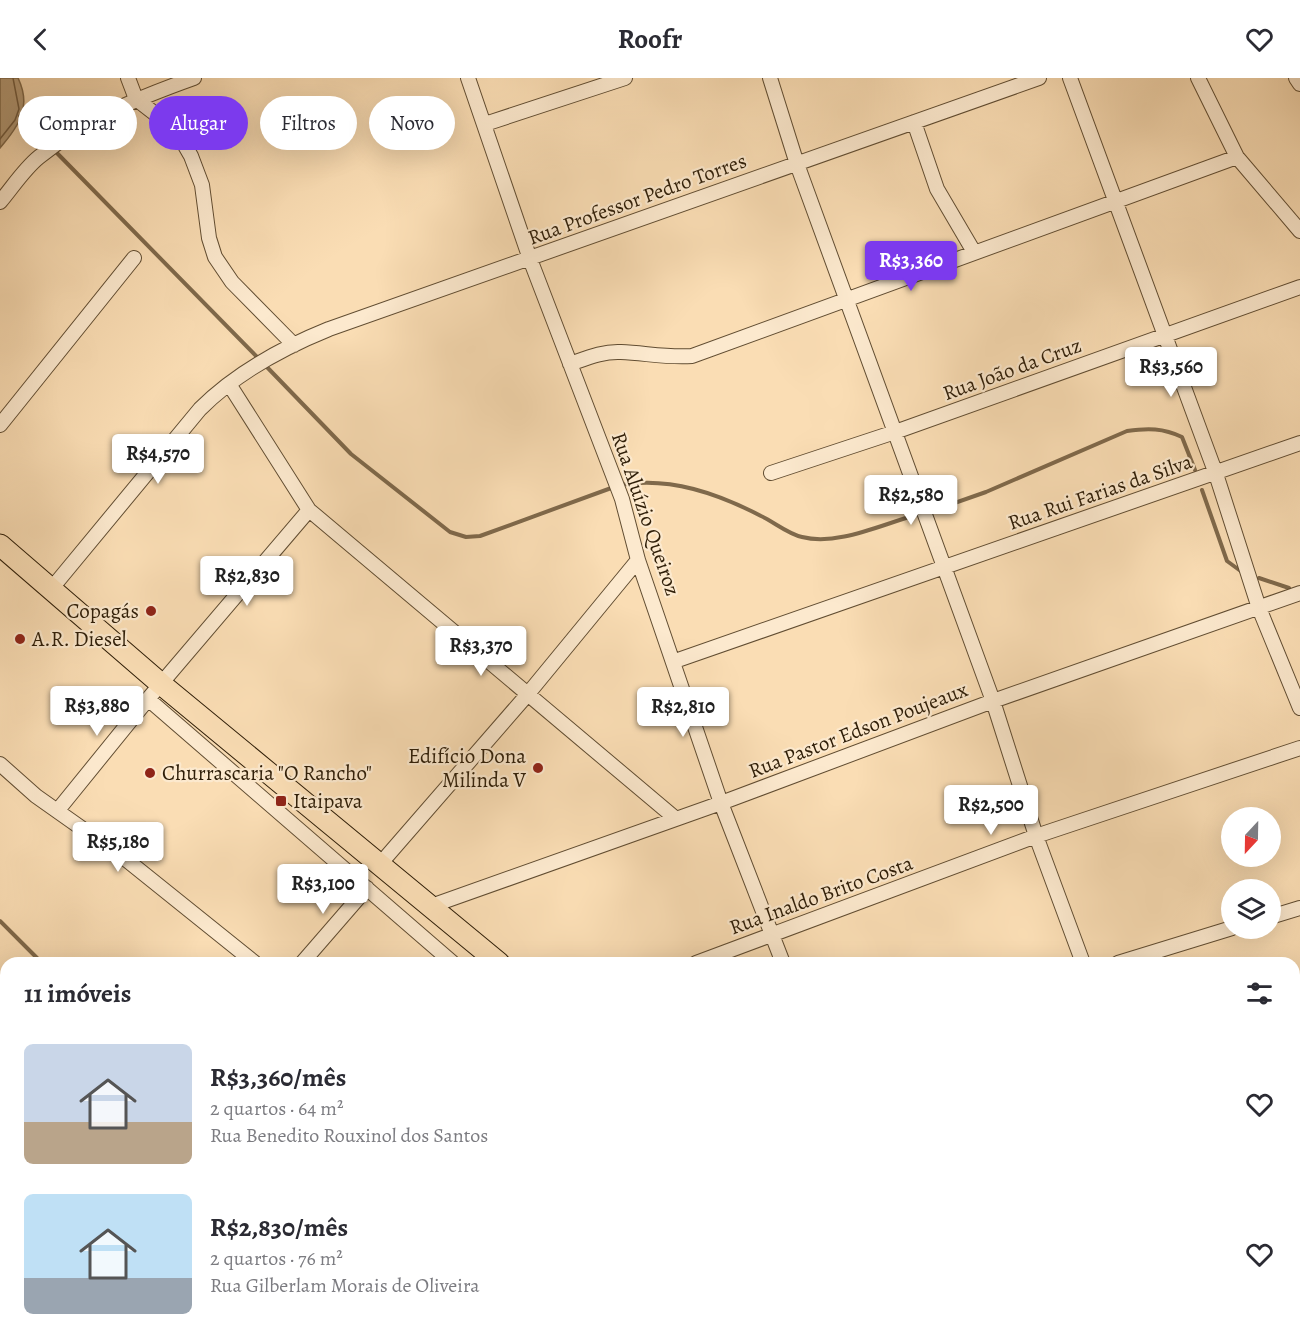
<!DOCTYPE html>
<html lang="pt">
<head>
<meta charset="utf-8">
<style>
  :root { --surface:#fff; --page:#f7f7f7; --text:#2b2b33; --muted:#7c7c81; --accent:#7c3aed }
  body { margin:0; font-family:Alegreya,serif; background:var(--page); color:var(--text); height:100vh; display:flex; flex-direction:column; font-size:22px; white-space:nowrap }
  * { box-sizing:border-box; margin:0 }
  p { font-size:20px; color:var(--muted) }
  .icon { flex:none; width:33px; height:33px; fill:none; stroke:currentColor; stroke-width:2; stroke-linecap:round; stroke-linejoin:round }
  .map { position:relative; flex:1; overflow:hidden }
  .side { position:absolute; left:0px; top:879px; width:1300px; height:384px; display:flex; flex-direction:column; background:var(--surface); border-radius:18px 18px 0 0; box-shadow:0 6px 24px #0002 }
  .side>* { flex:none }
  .banner { position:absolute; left:18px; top:18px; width:600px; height:54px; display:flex; gap:12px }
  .needle { width:39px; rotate:202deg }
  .controls { position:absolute; left:1221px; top:729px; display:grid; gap:12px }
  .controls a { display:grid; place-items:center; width:60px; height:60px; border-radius:50%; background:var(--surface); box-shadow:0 6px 24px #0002; font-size:30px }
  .price { position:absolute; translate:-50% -51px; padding:0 14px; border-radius:6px; background:#fff; color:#222; font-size:20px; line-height:39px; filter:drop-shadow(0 2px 3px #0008) }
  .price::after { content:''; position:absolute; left:50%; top:36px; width:18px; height:14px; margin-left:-9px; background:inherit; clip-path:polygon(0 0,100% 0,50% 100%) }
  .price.current { background:var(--accent); color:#fff }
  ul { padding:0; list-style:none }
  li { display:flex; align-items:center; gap:18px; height:150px; padding:0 24px }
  li span { display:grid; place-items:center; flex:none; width:168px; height:120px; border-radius:9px; color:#555 }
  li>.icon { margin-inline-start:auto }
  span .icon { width:72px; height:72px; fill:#fffc; stroke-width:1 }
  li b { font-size:26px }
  h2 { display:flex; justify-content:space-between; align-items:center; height:72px; padding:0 24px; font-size:26px }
  .tag { padding:0 21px; border-radius:27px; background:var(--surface); box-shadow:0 6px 24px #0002; font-size:21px; line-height:54px }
  .tag.current { background:var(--accent); color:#fff }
  header { display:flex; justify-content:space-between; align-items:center; height:78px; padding:0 24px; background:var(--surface); font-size:27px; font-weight:700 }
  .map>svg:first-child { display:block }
  .water { fill:#b59c79; stroke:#7f694b; stroke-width:1.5 }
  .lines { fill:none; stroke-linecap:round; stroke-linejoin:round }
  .shore { stroke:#725c40; stroke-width:1.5 }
  .stream { stroke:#7f694b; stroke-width:4 }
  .minor-casing { stroke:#614d32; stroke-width:16 }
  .primary-casing { stroke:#2e1d07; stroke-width:23 }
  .minor { stroke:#fce9ce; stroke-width:14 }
  .primary { stroke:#faddb4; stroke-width:21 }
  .poi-dot { fill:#8f2418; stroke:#fce9ce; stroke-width:2 }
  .labels { text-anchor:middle; stroke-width:4.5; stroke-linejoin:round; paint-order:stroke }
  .street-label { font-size:21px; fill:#2e1d07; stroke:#fce9ce }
  .poi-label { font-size:21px; fill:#2e1d07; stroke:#fce9ce; text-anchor:start }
</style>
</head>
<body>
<header><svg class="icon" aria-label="back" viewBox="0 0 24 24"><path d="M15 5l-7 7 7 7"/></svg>Roofr<svg class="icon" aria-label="heart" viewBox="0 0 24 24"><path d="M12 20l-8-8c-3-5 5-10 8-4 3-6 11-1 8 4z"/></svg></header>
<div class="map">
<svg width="1300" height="1263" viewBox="0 0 1300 1263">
  <rect width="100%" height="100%" fill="#faddb4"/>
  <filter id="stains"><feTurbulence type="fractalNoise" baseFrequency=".00333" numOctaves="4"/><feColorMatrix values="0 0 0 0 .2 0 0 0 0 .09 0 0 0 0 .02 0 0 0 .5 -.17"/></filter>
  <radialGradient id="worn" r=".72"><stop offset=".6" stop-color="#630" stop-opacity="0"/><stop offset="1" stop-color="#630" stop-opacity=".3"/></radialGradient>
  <!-- water -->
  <path class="water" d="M0 0H18C32 29 19 48 0 70Z"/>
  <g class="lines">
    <!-- shore -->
    <path class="shore" d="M0 61 15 42 19 31 13 0"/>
    <!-- stream -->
    <path class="stream" d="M20 38 49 67
      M54 72 259 281
      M264 286 351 376 450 454 466 459 480 458 614 409
      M621 407C670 398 719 416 761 438 774 444 788 456 802 459 837 468 880 447 913 438
      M1202 412 1227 483 1242 494
      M929 434 986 414 1127 353C1148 350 1163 350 1182 359L1195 392
      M1259 500 1289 510
      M0 843 42 885
      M317 1257 318 1263
      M661 1257 669 1263"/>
    <!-- minor casing -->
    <g class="minor-casing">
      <path id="minor" d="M128 0 136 21 176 52 191 78 202 107 209 160 215 179 232 204 294 267
        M468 0 530 181 622 421 638 482 721 725 783 885
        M770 0 797 86 993 623 1036 758 1083 885
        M1070 0 1216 396 1259 530 1300 630
        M1198 0 1237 79 1300 153
        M1296 0 1300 6
        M914 44 937 111 974 174
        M485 46 625 0
        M0 124C12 110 24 91 39 79 86 41 138 20 194 0
        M570 286C587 280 603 273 621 274 645 275 668 280 692 278L1237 79
        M229 306 309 432 675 740
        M0 347 134 180
        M771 395 895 354 1300 209
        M52 510 200 331C236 295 282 270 329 251L1039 0
        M675 583 1300 365
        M148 621 453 885
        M0 686 36 718 128 783 255 885
        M58 732 148 621 309 432
        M381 785 527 617 638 482
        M431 828 721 725 993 623 1300 515
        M1270 839 1300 830
        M302 885 367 810
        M696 885 1036 758 1300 670
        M1118 885 1232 850
        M1294 966 1300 964
        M0 1046 6 1044
        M0 1093 6 1110
        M1294 1123 1300 1121
        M0 1190 6 1188
        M55 1257 57 1263
        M1012 1257 1014 1263
        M1214 1257 1216 1263
        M228 1263 247 1257
        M907 1263 918 1257"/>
    </g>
    <!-- primary casing -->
    <g class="primary-casing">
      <path id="primary" d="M0 467 161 606 499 885
        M803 1257 807 1263"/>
    </g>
    <!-- minor -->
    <use href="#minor" class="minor"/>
    <!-- primary -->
    <use href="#primary" class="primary"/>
  </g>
  <!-- markers -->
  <g class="poi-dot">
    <circle cx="151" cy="533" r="6"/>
    <circle cx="20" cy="561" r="6"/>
    <circle cx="538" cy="690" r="6"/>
    <circle cx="150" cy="695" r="6"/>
    <rect x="275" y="717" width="12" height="12" rx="3"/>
  </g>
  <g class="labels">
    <!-- street labels -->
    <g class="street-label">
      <text transform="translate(637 121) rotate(-20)" y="7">Rua Professor Pedro Torres</text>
      <text transform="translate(1012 291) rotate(-20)" y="7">Rua João da Cruz</text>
      <text transform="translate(1100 414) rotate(-19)" y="7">Rua Rui Farias da Silva</text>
      <text transform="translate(646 436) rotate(71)" y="7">Rua Aluízio Queiroz</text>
      <text transform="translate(858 652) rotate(-21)" y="7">Rua Pastor Edson Poujeaux</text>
      <text transform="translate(821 817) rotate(-20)" y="7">Rua Inaldo Brito Costa</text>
    </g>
    <!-- poi labels -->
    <g class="poi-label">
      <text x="139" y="540" text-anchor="end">Copagás</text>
      <text x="32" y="568">A.R. Diesel</text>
      <text x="526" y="685" text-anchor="end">Edifício Dona<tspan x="526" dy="24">Milinda V</tspan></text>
      <text x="162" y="702">Churrascaria "O Rancho"</text>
      <text x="293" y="730">Itaipava</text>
    </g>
  </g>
  <rect width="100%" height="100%" filter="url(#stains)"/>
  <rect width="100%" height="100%" fill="url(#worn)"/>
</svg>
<div class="controls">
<a><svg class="needle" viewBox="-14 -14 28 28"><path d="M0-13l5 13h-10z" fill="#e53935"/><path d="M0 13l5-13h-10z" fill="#7c7c81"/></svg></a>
<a><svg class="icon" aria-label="layers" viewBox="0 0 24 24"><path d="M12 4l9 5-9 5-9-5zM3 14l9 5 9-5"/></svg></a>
</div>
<b class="price current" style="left:911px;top:214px">R$3,360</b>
<b class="price" style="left:1171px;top:320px">R$3,560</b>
<b class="price" style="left:158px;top:407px">R$4,570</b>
<b class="price" style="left:911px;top:448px">R$2,580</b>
<b class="price" style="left:247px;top:529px">R$2,830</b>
<b class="price" style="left:481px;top:599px">R$3,370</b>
<b class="price" style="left:97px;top:659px">R$3,880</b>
<b class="price" style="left:683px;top:660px">R$2,810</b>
<b class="price" style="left:991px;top:758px">R$2,500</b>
<b class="price" style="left:118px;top:795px">R$5,180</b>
<b class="price" style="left:323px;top:837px">R$3,100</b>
<div class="banner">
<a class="tag">Comprar</a>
<a class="tag current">Alugar</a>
<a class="tag">Filtros</a>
<a class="tag">Novo</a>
</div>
<section class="side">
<h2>11 imóveis<svg class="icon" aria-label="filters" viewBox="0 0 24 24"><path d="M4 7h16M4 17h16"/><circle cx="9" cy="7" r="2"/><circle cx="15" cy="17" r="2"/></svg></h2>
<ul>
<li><span style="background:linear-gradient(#c9d6e8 65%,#b9a48a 0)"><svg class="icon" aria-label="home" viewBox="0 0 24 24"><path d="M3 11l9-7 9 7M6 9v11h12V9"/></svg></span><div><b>R$3,360/mês</b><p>2 quartos · 64 m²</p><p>Rua Benedito Rouxinol dos Santos</p></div><svg class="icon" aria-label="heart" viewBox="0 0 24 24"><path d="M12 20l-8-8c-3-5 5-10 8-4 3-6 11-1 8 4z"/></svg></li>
<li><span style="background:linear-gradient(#bfe0f5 70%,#9aa5b1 0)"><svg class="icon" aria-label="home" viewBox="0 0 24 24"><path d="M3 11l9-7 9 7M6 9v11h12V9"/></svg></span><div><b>R$2,830/mês</b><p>2 quartos · 76 m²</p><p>Rua Gilberlam Morais de Oliveira</p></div><svg class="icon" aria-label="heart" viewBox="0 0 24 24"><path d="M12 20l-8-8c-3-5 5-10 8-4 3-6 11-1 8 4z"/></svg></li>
</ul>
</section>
</div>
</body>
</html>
